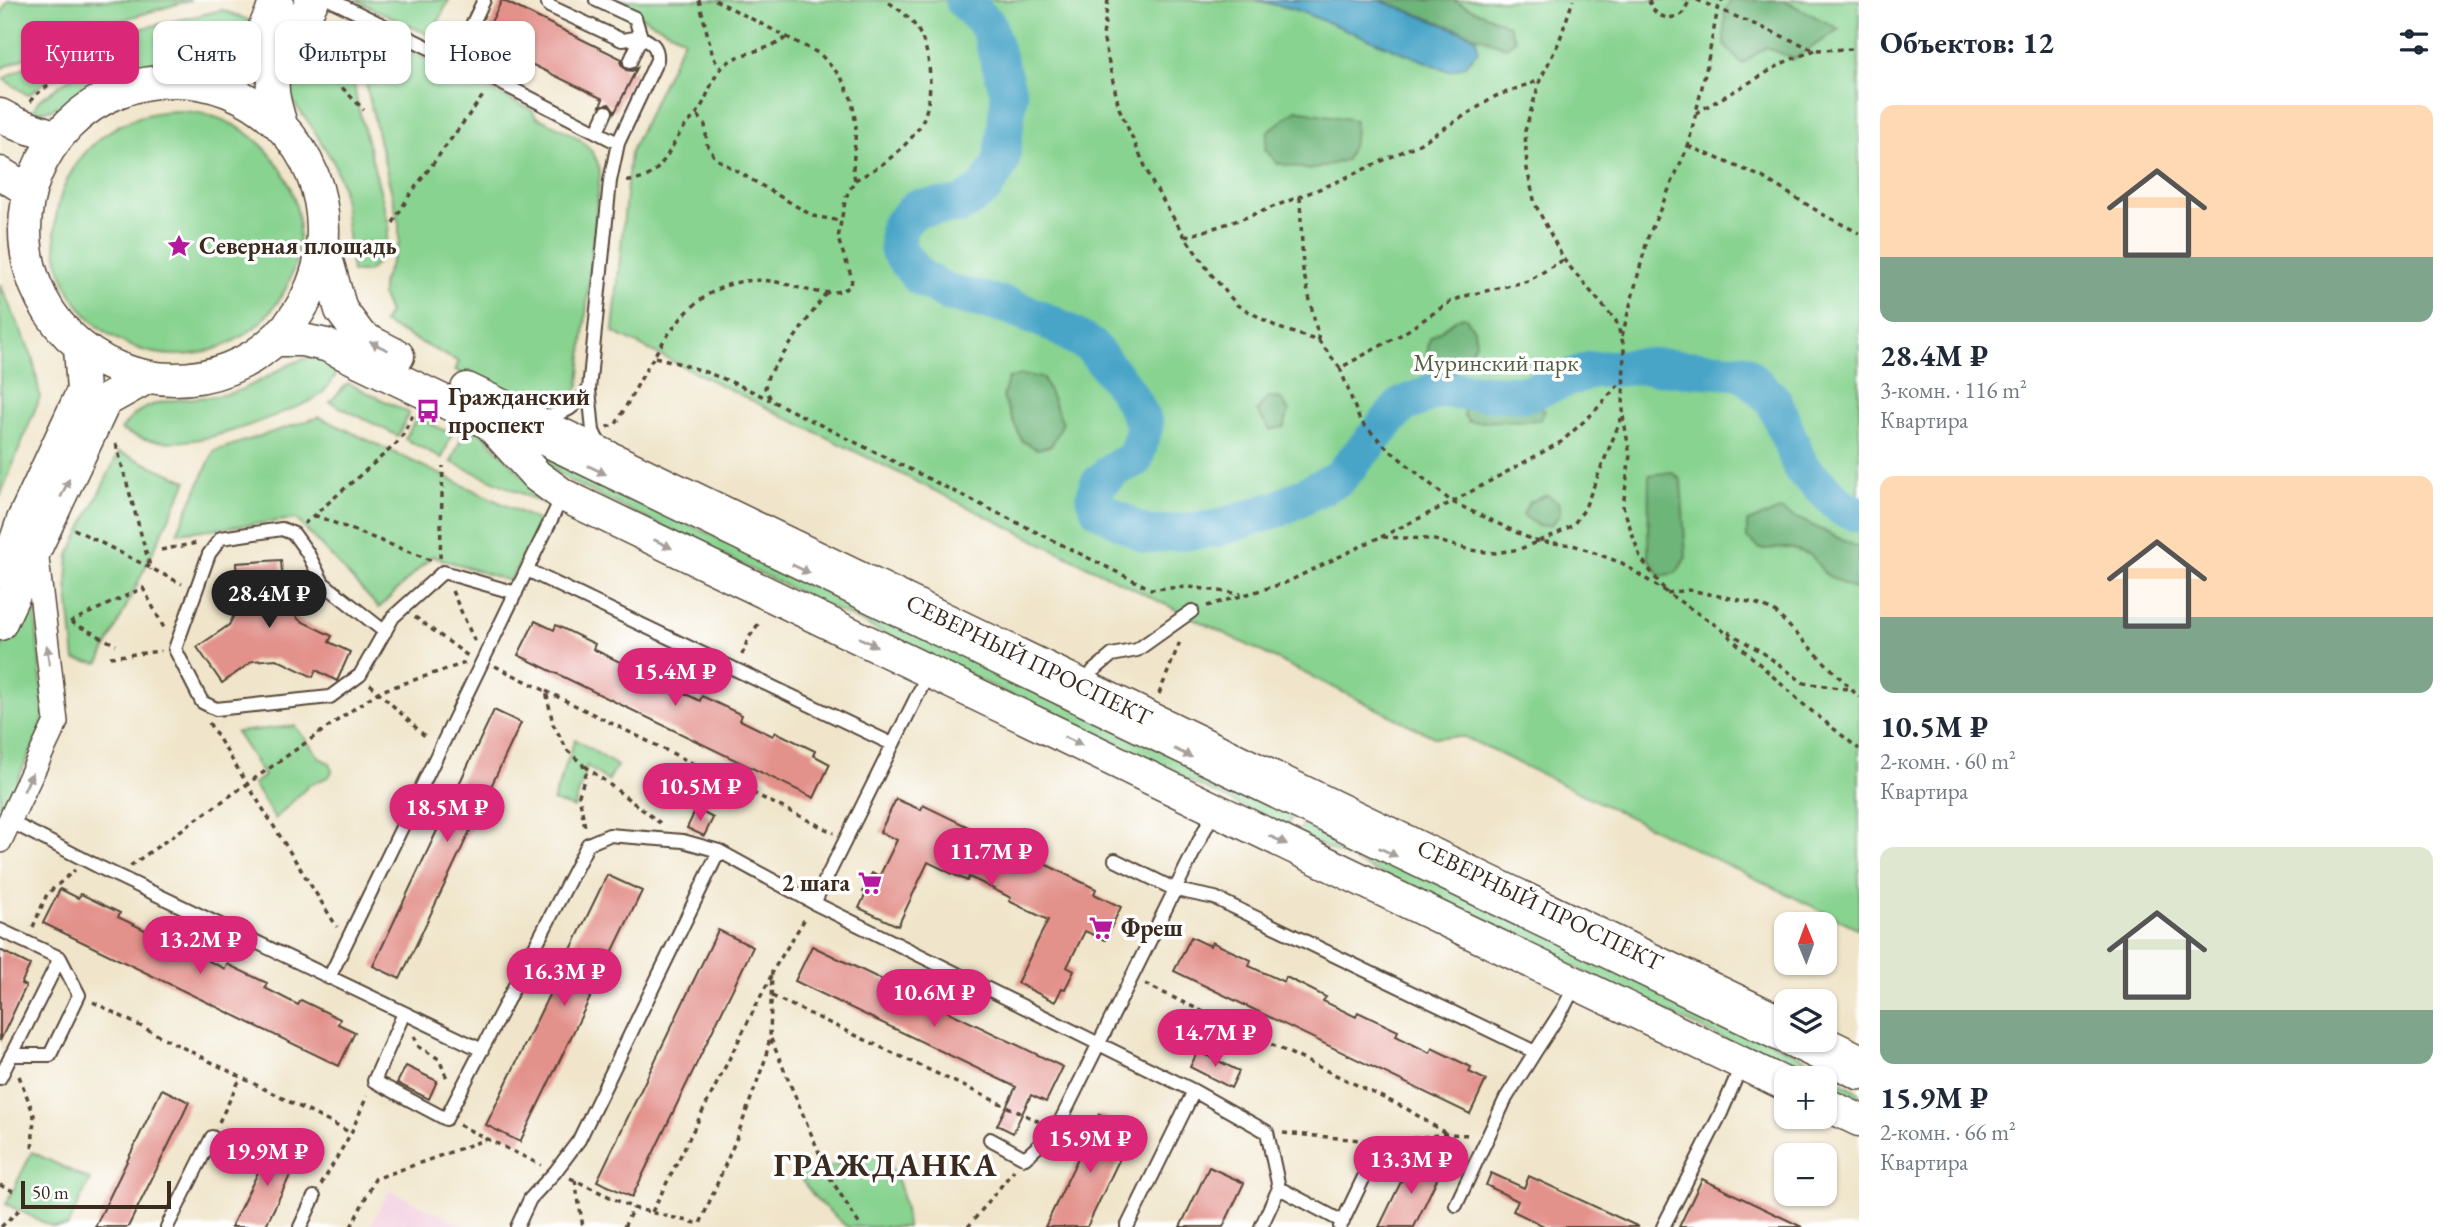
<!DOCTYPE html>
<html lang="ru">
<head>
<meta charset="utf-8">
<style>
  :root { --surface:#fff; --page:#f6f6f7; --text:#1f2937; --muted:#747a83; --accent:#db2777 }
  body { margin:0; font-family:"EB Garamond",serif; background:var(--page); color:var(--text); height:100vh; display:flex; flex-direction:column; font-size:26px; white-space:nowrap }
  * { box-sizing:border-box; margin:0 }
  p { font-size:23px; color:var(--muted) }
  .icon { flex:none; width:38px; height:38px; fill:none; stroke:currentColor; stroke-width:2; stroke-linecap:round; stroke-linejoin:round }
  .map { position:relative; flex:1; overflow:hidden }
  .side { display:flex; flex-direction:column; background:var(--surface); width:595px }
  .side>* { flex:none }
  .hud { position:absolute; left:21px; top:21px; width:665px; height:63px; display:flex; gap:14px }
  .needle { width:46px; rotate:359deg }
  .tools { position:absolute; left:1774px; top:912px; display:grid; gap:14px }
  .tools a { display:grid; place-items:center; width:63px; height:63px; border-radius:14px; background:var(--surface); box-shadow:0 2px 5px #0004; font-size:35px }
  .scale { position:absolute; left:21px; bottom:18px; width:150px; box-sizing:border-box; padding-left:7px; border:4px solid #3b2a1e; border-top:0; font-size:19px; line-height:24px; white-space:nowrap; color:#3b2a1e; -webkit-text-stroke:5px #fff; paint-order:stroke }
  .price { position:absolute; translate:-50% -60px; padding:0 16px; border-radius:24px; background:var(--accent); color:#fff; font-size:23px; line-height:46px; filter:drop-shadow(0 2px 4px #0008) }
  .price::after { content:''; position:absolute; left:50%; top:42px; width:21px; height:16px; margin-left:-10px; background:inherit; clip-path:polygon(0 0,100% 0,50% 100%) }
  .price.selected { background:#222; color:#fff }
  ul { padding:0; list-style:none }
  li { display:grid; align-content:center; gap:14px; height:371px; padding:0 21px }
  li span { display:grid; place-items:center; height:217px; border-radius:14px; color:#555 }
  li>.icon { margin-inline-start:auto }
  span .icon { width:126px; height:126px; fill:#fffc; stroke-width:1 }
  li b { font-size:30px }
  h2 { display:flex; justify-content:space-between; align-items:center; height:84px; padding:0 21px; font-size:30px }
  .pill { padding:0 24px; border-radius:14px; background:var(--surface); box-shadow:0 2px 5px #0004; font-size:24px; line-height:63px }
  .pill.selected { background:var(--accent); color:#fff }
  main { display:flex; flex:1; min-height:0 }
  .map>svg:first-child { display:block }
  .built { fill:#f3cfdf }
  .green { fill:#88d390; stroke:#627e57; stroke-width:2 }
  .forest { fill:#6eb57a; stroke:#54704c; stroke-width:2 }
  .water { fill:#4aa5c8; stroke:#426873; stroke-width:2 }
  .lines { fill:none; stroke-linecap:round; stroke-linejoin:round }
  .river { stroke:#4aa5c8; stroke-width:37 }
  .building { fill:#e3918b }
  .service-casing { stroke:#564638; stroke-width:16 }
  .minor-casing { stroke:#564638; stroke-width:26 }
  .secondary-casing { stroke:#564638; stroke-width:35 }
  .path { stroke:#564638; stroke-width:3.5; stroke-dasharray:5 5; stroke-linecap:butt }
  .service { stroke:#fff; stroke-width:12 }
  .minor { stroke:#fff; stroke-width:23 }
  .secondary { stroke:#fff; stroke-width:32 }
  .oneway { fill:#a79f9a }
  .labels { text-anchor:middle; stroke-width:7; stroke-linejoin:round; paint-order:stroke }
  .poi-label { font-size:24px; font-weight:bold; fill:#3b2a1e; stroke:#fff; text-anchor:start }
  .park-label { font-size:24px; fill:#525d40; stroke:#fff }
  .street-label { font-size:24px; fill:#3b2a1e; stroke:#fff }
  .district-label { font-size:32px; font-weight:bold; letter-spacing:2px; fill:#3b2a1e; stroke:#fff }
</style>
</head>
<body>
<main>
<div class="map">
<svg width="1859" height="1227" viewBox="0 0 1859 1227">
  <rect width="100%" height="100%" fill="#fff"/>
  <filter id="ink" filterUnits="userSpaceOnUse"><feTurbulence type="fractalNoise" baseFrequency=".0143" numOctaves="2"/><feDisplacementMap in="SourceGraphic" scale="14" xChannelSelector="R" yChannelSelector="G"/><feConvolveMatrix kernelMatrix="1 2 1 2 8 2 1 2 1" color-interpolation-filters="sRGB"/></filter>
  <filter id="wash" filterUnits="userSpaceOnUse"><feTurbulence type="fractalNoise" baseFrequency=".00686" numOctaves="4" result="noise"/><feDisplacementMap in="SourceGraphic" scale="28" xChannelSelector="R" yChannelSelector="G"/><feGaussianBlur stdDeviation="1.57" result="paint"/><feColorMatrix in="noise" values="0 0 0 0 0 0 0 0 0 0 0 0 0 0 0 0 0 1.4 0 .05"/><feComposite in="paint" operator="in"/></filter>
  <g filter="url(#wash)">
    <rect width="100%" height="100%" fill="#f0e5ca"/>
    <!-- built -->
    <path class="built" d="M389 1190 468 1227H370Z"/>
    <!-- green -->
    <path class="green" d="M8 0H191L84 31 0 69V16Z
      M356 0H449L438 22 448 27 438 34H427Z
      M609 0H1859V929L1465 737H1434L613 332 630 153 684 39Z
      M222 10 249 20C242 33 236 54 223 61 205 70 178 63 158 64 140 65 117 73 100 80 77 90 60 116 33 110L39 100 143 28Z
      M357 26 532 110 536 117C563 130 595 139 600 172L579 385C570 406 553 411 532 408L455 370 459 362 383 323 389 313 382 296V284L399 243V224L366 84Z
      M339 29H345L357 102 389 225C387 242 383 262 367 272H352L342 187 334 163 310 124 289 97 288 80 297 60 321 71Z
      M92 38 93 42 69 64 28 95 3 79 55 50Z
      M55 233a122 122 0 1 1 244 0a122 122 0 1 1-244 0Z
      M0 284 33 358 40 397 0 497Z
      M320 356 343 365C336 375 329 387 320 395 309 404 293 408 281 413 233 432 170 457 121 430 128 421 134 413 145 408 172 395 203 401 231 393 265 384 285 359 320 356Z
      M348 383 409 413 398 436 330 402Z
      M319 417 543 523 509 581 432 556 379 608 296 519 177 533 214 451Z
      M417 417 452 434 442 458 405 439Z
      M467 425 481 432 546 500 543 503 451 462Z
      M536 451 1294 813 1286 828 571 482 536 456Z
      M119 452 187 481 99 663 75 660 67 583 69 555Z
      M22 605 35 607 44 717 37 739 0 816V650Z
      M295 726 321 759 330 763 332 772 328 777 309 785 275 819 253 784 264 776 236 732Z
      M575 739 617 766 608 781 587 766 574 808 553 801Z
      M1305 818 1801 1056 1859 1093V1105L1825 1088V1078H1804L1298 834Z
      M32 1152 90 1180 67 1227H53L6 1204Z
      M881 1155C899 1174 905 1202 907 1227H847L817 1200 797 1174Z"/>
    <!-- forest -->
    <path class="forest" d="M1379 0H1452L1508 25 1515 40 1506 47Z
      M1732 0H1783L1839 29 1794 59 1766 47 1742 64 1724 45 1725 10Z
      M1296 110 1355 120 1354 141 1346 160 1310 170 1277 163 1265 149 1268 131Z
      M1465 317 1474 329 1476 343 1451 378H1433L1424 367 1430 338 1458 318Z
      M1022 375 1043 378 1063 423 1051 446 1037 449 1022 441 1003 398 1008 378Z
      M1268 397 1281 399 1289 411 1284 427 1270 430 1257 411Z
      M1463 402H1535L1545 411 1540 420 1469 422 1464 416Z
      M1672 472 1681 480 1686 558 1676 573 1660 576 1648 557 1649 475Z
      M1547 495 1558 502 1560 515 1551 525 1538 526 1523 515 1529 502Z
      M1780 510 1859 548V589L1851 588 1825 574 1811 555 1790 548 1760 549 1747 538V522Z"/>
    <!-- water -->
    <path class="water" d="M1254 0H1379L1476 37 1478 51 1464 66 1449 71 1294 9Z"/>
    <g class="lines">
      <!-- river -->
      <path class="river" d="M963 0 988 25 1009 95 1001 163 984 189 961 205 916 208 898 228V250L918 276 949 293 1009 306 1053 324 1091 346 1127 391 1145 425 1135 459 1114 469 1098 484 1094 498 1099 509 1146 535 1215 529 1278 509 1339 478 1401 406 1437 390 1525 394 1591 370 1645 366 1743 372 1774 401 1801 468 1844 509 1859 514"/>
    </g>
    <g id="blocks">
      <!-- building -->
      <path class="building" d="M502 0 622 59 621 64 626 70 632 71 637 68 615 112 609 104 600 106 603 99 482 40Z
        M281 560 284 599 299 620 332 636 329 642 350 652 337 681 316 670 313 677 276 659 253 661 222 683 197 647 229 625 239 605 236 563Z
        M535 621 554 630 556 625 595 644 593 649 628 666 630 661 669 680 667 685 700 701 702 696 742 715 740 720 773 736 776 732 815 751 813 755 830 764 814 798 518 655Z
        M494 710 521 723 400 979 373 966Z
        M896 799 921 810 923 805 1055 869 1096 889 1094 894 1121 907 1105 940 1085 931 1067 967 1074 971 1065 989 1062 988 1055 1002 1017 983 1048 920 1009 901 1011 898 980 882 969 877 967 881 928 862 898 926 859 908 866 893 863 892 872 873 879 877 897 840 880 832Z
        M696 809 713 818 704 836 687 828Z
        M607 875 642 891 520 1142 486 1125Z
        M60 889 78 898 81 894 120 913 118 917 153 934 155 929 195 949 192 953 225 969 227 964 267 983 265 988 298 1005 301 1000 340 1019 338 1024 355 1032 339 1066 43 923Z
        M718 930 753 947 632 1197 597 1181Z
        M1191 937 1210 946 1212 942 1251 960 1249 966 1284 982 1286 977 1326 997 1323 1001 1356 1017 1358 1012 1398 1031 1396 1036 1430 1053 1432 1048 1471 1067 1469 1072 1486 1080 1470 1114 1174 971Z
        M812 946 1063 1067 1046 1102 1031 1095 1013 1133 997 1125 1016 1087 795 981Z
        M0 950 30 965 21 984 26 986 0 1041Z
        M1198 1051 1239 1071 1231 1088 1190 1067Z
        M406 1066 437 1081 429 1099 397 1083Z
        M162 1089 189 1102 177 1128 128 1227H95Z
        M1099 1114 1133 1131 1087 1227H1045Z
        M273 1142 300 1155 271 1215 265 1227H231Z
        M1412 1159 1440 1173 1414 1227H1379Z
        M1209 1167 1244 1183 1223 1227H1180Z
        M1491 1173 1524 1188 1529 1176 1639 1227H1546L1513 1211 1518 1201 1486 1185Z
        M1702 1179 1802 1227H1679Z"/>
    </g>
  </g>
  <g filter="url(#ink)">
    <use href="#blocks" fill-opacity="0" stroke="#564638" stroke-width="2"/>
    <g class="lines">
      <!-- service casing -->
      <g class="service-casing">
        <path id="service" d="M331 0 495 80 618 143 657 60C658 47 653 43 641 37L635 18 596 0
          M547 0 549 6 622 40 641 37 630 62
          M455 60 484 0
          M597 132 606 112
          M544 417C567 413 574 408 589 389
          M601 448 593 431 589 389 610 181 618 143
          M527 570 892 744
          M385 632 323 583 307 552 294 534 282 529 221 538 209 554 175 649 202 702 216 709 330 697 360 675 393 617 443 572 516 593
          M1086 688 1093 671 1112 655 1137 650 1192 611
          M9 821 99 867 482 1050
          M1115 860 1176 890 1215 898 1535 1052 1564 1007 1576 984
          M814 903 929 672
          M0 930 60 958 0 1078
          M329 978 563 495
          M404 1013 374 1081 446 1119 588 844 609 835 683 841 719 851 814 903 1194 1091 1267 1132 1279 1188 1261 1227
          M11 1055H50L79 995 60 958
          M990 1139 1025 1158 1056 1130 1214 811
          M1279 1188 1343 1222
          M1456 1205 1506 1098 1535 1052
          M167 1227 212 1137
          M300 1227 314 1197
          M517 1227 530 1199 555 1172 579 1140 719 851
          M1127 1227 1194 1091
          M1340 1227 1364 1177
          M1663 1227 1721 1113 1742 1064"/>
      </g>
      <!-- minor casing -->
      <g class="minor-casing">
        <path id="minor" d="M492 424 544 444 1859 1078
          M0 841 56 722 36 550"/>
      </g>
      <!-- secondary casing -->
      <g class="secondary-casing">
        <path id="secondary" d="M25 230a149 149 0 1 1 298 0a149 149 0 1 1-298 0Z
          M195 82C210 79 226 77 238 68 255 54 268 20 277 0
          M0 115 17 124 57 137
          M281 125C277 110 271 96 273 81 277 58 301 22 313 0
          M0 173 29 191
          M323 247 341 310 361 337 398 356
          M277 340H302L326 345 489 423 537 476 563 495 1787 1085
          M467 389 1787 1025
          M2 573 12 552 23 520 83 391 80 347
          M0 624 105 401 148 377
          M1818 1040 1859 1060
          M1825 1104 1859 1120"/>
      </g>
      <!-- path -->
      <path class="path" d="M699 0 713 57 720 67
        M715 0 820 54 841 77 852 100 856 126 853 169 855 180 846 197 841 221
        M1108 0 1103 36 1119 108 1153 184 1185 237 1211 274 1237 305 1279 328 1319 341 1340 368 1404 333 1450 302 1465 296 1528 281 1563 260
        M1649 0C1653 16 1667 22 1682 14L1690 0
        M1697 0 1815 50 1855 49
        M316 47 321 66 364 110
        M30 102 34 96 95 52 115 28
        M1696 113 1785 62 1815 50
        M1688 146 1762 177 1824 215 1859 233
        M855 180C879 168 902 152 918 129 934 107 933 58 920 34 913 19 899 9 885 0
        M627 181C660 181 667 152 683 129 687 123 693 119 697 113 707 100 710 82 720 70 735 50 775 51 786 37
        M1300 197 1303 270 1319 340
        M393 223 409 196 485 93
        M1185 237 1242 219 1332 184 1419 144 1496 96 1540 80
        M826 293 768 376 765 388 772 401 1151 589 1190 587 1241 594
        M1622 336 1648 237 1688 146 1706 70 1718 8 1722 0
        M655 357C696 367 733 381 770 400
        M1340 368 1360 421 1387 448 1452 502 1535 541 1573 545 1622 563 1720 628 1803 704 1859 749
        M1623 416 1630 455 1623 506 1640 557 1667 593 1689 590 1755 603 1775 612 1859 697
        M607 427 616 424C655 357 692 257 789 285 809 291 833 298 851 286L852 278 838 239 841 221 813 216 715 158 707 144 705 125 697 114
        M116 444 151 570
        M314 515 433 561
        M304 524 396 444 401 438 413 415
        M74 529 182 584
        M1381 537 1452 502 1561 442 1592 414 1622 381
        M161 550 197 543
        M440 558 443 466
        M452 591 475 642
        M1207 606 1285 583 1380 537 1431 539 1470 550 1495 553 1520 549 1558 533 1573 525 1584 510 1623 414 1624 346 1616 321 1564 260 1535 204 1527 169 1525 131 1540 80 1559 42 1573 0
        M415 617 468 656
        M70 622 143 588 165 630
        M71 622 116 645
        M1728 632 1762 652 1804 683 1854 690
        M742 655 748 639 761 620
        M110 657 161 651
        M495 666 546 691 553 724 568 751 583 765 586 774 579 795 585 827
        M370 684 428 739
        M546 691 834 833
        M1159 694 1181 639
        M209 723 337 927
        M585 766 660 823
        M130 866 378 692 465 663
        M33 927 47 894 75 870
        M1145 984 1407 1109 1447 1134
        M772 996 1042 1123
        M93 1002 351 1133
        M414 1036 419 1047 439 1059 448 1081
        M771 1039 829 1176 861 1227
        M19 1076 34 1115 32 1152
        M219 1122 241 1077
        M459 1125 541 1165
        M1283 1133 1383 1142 1447 1134 1471 1135
        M1371 1164 1383 1142
        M570 1178 633 1208 700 1224 737 1137 765 1060 770 1037 772 972 806 917
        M575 1180 583 1227
        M0 1185 13 1191
        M321 1185 351 1133 367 1096
        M652 1212 771 976
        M1 1227 19 1210
        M351 1227 375 1179 487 1139
        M624 1227 633 1208
        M968 1227 1014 1170"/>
      <!-- service -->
      <use href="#service" class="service"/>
      <!-- minor -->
      <use href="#minor" class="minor"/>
      <!-- secondary -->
      <use href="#secondary" class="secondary"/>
    </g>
    <!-- one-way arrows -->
    <defs><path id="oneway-solid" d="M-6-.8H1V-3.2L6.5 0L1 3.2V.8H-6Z" transform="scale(1.75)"/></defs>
    <g class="oneway">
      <use href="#oneway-solid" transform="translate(379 346) rotate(-154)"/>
      <use href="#oneway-solid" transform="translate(597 470) rotate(26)"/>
      <use href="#oneway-solid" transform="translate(65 488) rotate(-65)"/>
      <use href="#oneway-solid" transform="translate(663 544) rotate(26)"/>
      <use href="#oneway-solid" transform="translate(801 569) rotate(26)"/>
      <use href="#oneway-solid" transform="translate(868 642) rotate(26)"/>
      <use href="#oneway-solid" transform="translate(48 655) rotate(-97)"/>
      <use href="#oneway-solid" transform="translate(1073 741) rotate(26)"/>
      <use href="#oneway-solid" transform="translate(1183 753) rotate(26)"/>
      <use href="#oneway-solid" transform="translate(28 782) rotate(-65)"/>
      <use href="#oneway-solid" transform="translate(1278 840) rotate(26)"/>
      <use href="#oneway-solid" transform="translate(1388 852) rotate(26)"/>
    </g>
  </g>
  <!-- icons -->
  <defs>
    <g id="sight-bare" transform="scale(1.89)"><path d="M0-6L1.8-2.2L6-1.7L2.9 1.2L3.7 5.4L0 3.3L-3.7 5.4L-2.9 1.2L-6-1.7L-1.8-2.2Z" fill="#b5179e" stroke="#fff" stroke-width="2.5" paint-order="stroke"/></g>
    <g id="bus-bare" transform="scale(1.89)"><path d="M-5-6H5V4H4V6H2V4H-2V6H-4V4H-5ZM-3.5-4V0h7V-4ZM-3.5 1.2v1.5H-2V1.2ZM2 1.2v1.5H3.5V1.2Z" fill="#b5179e" stroke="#fff" stroke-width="2.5" paint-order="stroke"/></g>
    <g id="supermarket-bare" transform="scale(1.89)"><path d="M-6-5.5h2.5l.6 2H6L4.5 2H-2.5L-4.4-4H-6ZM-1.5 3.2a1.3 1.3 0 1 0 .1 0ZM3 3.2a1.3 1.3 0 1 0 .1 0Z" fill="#b5179e" stroke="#fff" stroke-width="2.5" paint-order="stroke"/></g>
  </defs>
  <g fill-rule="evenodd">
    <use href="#sight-bare" x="179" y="246"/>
    <use href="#bus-bare" x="428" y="411"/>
    <use href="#supermarket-bare" x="870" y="883"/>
    <use href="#supermarket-bare" x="1101" y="928"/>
  </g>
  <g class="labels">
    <!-- poi labels -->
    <g class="poi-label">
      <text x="199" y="254">Северная площадь</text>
      <text x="448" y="405">Гражданский<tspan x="448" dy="28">проспект</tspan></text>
      <text x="850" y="891" text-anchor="end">2 шага</text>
      <text x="1121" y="936">Фреш</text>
    </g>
    <!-- park labels -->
    <g class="park-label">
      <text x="1496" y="371">Муринский парк</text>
    </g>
    <!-- street labels -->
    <g class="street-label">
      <text transform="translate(1029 660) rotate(26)" y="8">СЕВЕРНЫЙ ПРОСПЕКТ</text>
      <text transform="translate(1540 905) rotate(26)" y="8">СЕВЕРНЫЙ ПРОСПЕКТ</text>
    </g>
    <!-- district labels -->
    <g class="district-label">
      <text x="886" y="1176">ГРАЖДАНКА</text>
    </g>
  </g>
</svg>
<div class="tools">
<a><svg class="needle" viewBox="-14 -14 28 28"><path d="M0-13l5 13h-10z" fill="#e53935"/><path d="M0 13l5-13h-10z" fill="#747a83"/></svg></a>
<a><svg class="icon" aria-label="layers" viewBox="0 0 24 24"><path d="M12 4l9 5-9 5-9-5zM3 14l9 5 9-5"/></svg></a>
<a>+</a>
<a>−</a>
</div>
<div class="scale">50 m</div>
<b class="price selected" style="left:269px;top:630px">28.4M ₽</b>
<b class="price" style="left:675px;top:708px">15.4M ₽</b>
<b class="price" style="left:700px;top:823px">10.5M ₽</b>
<b class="price" style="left:447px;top:844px">18.5M ₽</b>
<b class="price" style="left:991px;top:888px">11.7M ₽</b>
<b class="price" style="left:200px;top:976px">13.2M ₽</b>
<b class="price" style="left:564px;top:1008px">16.3M ₽</b>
<b class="price" style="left:934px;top:1029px">10.6M ₽</b>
<b class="price" style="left:1215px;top:1069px">14.7M ₽</b>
<b class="price" style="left:1090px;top:1175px">15.9M ₽</b>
<b class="price" style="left:267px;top:1188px">19.9M ₽</b>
<b class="price" style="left:1411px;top:1196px">13.3M ₽</b>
<div class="hud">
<a class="pill selected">Купить</a>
<a class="pill">Снять</a>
<a class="pill">Фильтры</a>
<a class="pill">Новое</a>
</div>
</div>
<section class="side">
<h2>Объектов: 12<svg class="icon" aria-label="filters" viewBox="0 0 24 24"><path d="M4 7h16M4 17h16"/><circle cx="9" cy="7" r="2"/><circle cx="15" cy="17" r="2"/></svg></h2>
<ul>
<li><span style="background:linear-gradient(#ffd9b3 70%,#7fa58c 0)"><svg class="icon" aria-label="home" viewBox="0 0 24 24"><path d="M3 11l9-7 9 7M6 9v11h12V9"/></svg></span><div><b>28.4M ₽</b><p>3-комн. · 116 m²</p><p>Квартира</p></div></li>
<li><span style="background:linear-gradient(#ffd9b3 65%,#7fa58c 0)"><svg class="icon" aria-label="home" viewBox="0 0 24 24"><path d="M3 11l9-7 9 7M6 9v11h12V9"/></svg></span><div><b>10.5M ₽</b><p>2-комн. · 60 m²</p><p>Квартира</p></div></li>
<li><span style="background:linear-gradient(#dfe7d0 75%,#7fa58c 0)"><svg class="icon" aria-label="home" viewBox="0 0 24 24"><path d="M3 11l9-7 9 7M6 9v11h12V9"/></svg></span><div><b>15.9M ₽</b><p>2-комн. · 66 m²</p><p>Квартира</p></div></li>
</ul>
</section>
</main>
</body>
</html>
